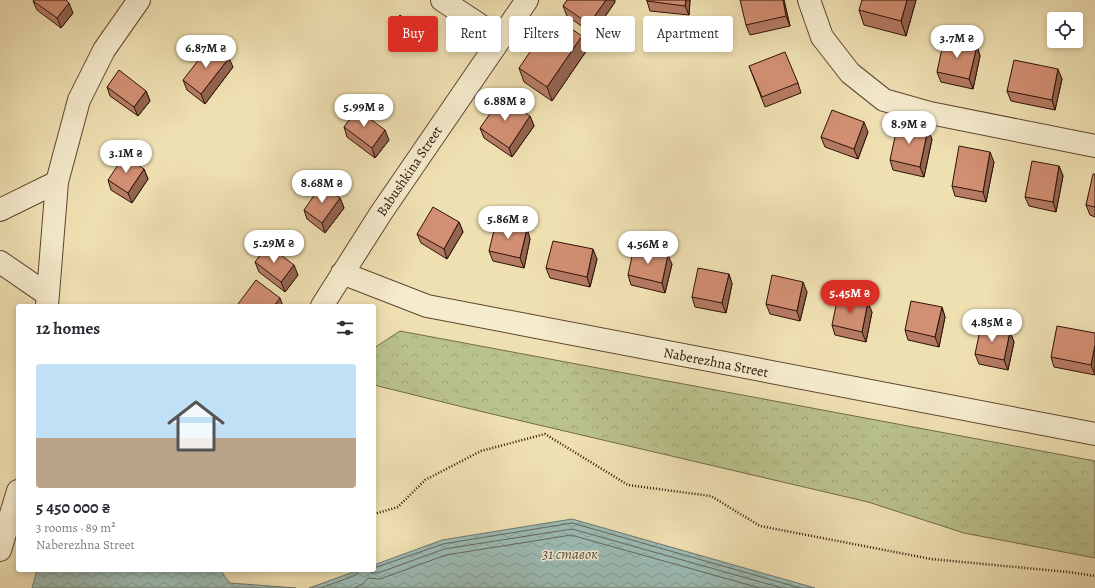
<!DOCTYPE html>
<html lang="en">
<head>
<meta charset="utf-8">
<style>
  :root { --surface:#fff; --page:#f7f7f7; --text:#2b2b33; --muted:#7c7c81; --accent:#d93025 }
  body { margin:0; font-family:Alegreya,serif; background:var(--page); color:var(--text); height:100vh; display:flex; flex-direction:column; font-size:15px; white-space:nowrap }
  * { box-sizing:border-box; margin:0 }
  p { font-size:13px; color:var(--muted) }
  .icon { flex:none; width:22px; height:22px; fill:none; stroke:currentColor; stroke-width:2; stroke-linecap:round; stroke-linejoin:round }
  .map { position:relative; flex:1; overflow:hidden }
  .details { position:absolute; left:16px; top:304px; width:360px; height:268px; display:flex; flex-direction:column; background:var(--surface); border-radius:4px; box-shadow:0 2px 6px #0003 }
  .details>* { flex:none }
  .top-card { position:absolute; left:388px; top:16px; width:380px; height:36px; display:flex; gap:8px }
  .tools { position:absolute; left:1047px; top:12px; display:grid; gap:8px }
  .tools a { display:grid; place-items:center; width:36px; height:36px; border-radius:4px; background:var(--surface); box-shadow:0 2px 6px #0003; font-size:20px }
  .price { position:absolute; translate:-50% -34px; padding:0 9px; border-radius:14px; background:#fff; color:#222; font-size:13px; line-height:26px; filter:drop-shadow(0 1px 2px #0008) }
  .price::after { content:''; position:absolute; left:50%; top:24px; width:12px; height:9px; margin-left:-6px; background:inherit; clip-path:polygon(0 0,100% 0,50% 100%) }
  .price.on { background:var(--accent); color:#fff }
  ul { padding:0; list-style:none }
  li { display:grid; align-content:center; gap:8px; height:212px; padding:0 20px }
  li span { display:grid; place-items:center; height:124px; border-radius:4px; color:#555 }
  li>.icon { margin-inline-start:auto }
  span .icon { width:72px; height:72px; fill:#fffc; stroke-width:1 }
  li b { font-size:17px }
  h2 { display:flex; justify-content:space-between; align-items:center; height:48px; padding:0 20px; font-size:17px }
  .pill { padding:0 14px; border-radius:4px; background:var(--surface); box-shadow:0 2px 6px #0003; font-size:14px; line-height:36px }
  .pill.on { background:var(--accent); color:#fff }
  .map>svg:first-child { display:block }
  .forest { fill:url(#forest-crowns); stroke:#746a4a }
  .water { fill:url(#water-waves); stroke:#70776f }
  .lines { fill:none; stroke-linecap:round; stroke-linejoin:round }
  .shore { stroke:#65665e; stroke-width:1 }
  .minor-casing { stroke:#5e4632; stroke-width:24 }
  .path { stroke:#2e1208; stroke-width:2.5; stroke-dasharray:1 2; stroke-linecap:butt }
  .minor { stroke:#f5ebcd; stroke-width:22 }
  .wall { fill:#b57b63; stroke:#2e1208 }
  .shaded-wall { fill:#936450; stroke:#2e1208 }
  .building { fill:#d28f73; stroke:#2e1208 }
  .labels { text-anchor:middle; stroke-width:3; stroke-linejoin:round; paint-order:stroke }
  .street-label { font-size:14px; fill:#2e1208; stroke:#f5ebcd }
  .water-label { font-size:15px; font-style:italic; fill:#544d44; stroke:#f5ebcd }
</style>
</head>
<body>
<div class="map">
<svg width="1095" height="588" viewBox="0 0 1095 588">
  <defs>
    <pattern id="forest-crowns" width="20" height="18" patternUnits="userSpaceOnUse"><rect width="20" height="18" fill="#bac28c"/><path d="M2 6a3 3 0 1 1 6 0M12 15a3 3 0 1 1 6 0" fill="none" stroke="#a0a677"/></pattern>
    <pattern id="water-waves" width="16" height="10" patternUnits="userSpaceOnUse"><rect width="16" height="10" fill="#9cbbb4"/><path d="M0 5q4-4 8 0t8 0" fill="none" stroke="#87a099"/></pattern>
  </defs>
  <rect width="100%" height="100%" fill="#efe0b2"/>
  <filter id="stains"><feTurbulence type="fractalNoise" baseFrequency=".005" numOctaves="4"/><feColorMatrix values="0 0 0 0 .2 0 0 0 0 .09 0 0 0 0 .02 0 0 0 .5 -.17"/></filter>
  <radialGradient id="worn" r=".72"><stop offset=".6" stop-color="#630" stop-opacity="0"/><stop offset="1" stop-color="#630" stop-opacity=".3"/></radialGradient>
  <!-- forest -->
  <path class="forest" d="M400 331 1095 461V558L964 533 868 502 479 411 374 385V348Z"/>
  <!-- water -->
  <path class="water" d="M572 519 815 588H309L359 570H374V565L442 540Z
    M37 570H220L230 583 296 588H32Z"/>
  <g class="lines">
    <!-- shore -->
    <path class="shore" d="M374 568 443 544 572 523 800 588
      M368 570 372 573H378L444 549 572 529 782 588
      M321 588 356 575 359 570
      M354 588 363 584 368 578 380 579 446 555 571 535 760 588"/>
    <!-- minor casing -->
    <g class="minor-casing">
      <path id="minor" d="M442 0 501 39
        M809 0 822 37 850 73 884 100 930 113 1095 146
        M0 210 57 182
        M0 262 48 295
        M342 273 427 306 1095 434
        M47 306 57 182 79 100 104 50 139 0
        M322 306 381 213 527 0
        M0 550 18 491"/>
    </g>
    <!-- path -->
    <path class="path" d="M374 514 398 507 425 480 481 451 545 434 628 485 711 496 760 526 931 559 1068 572 1095 576"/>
    <!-- minor -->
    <use href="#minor" class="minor"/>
  </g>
  <!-- wall -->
  <path class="wall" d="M647 0H690L689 15 650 11 647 1Z
    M784 0 790 26 750 35 746 25Z
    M916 0 906 36 864 25 859 10Z
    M33 1 73 13 61 28 37 10Z
    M615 2 593 34 567 16 563 6Z
    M389 30 421 32 422 37 411 51 391 35Z
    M977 46 980 56 973 89 941 82 937 72Z
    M587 50 552 101 524 82 519 68Z
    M749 66 798 83 801 93 765 107Z
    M233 67 205 104 187 90 183 80Z
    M1062 79 1055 110 1011 101 1007 91Z
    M107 87 146 91 150 101 138 116 110 96Z
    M530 116 534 126 512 157 484 138 480 128Z
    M344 127 389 140 375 158 347 137Z
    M868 132 858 159 825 147 821 137Z
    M932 139 924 177 893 170 890 160Z
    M994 162 986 202 955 196 952 186Z
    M1059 166 1063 176 1056 212 1029 206 1025 197Z
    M144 169 148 179 132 203 111 190 108 180Z
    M1095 174V217L1090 215 1086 205Z
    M340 198 344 208 325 233 307 219 304 210Z
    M459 222 463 232 447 259 421 243 417 234Z
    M527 229 530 239 524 268 493 261 489 251Z
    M597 259 590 287 550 278 546 268Z
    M255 262 298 275 285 292 259 272Z
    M672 264 665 293 631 285 628 275Z
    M729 274 732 284 726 313 695 307 692 297Z
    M807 292 800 321 770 314 766 304Z
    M942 307 945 317 939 347 908 340 905 330Z
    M872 312 866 342 835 335 832 325Z
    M1010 332 1014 342 1008 370 979 364 975 354Z
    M1095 333V375L1054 367 1051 357Z"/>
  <!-- shaded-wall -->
  <path class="shaded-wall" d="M606 0H615V2L593 34 589 24Z
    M686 0H690L689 15 685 6Z
    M783 0H784L790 26 786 16Z
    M907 0H916L906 36 901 21Z
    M69 3 73 13 61 28 57 18Z
    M421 32 422 37 411 51 410 46Z
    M582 36 587 50 552 101 547 87Z
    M977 46 980 56 973 89 969 79Z
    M229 58 233 67 205 104 201 94Z
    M1058 69 1062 79 1055 110 1052 100Z
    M146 91 150 101 138 116 134 107Z
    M530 116 534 126 512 157 509 148Z
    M864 122 868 132 858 159 854 149Z
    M928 129 932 139 924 177 920 167Z
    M385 130 389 140 375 158 372 148Z
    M990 152 994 162 986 202 983 192Z
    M1059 166 1063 176 1056 212 1053 202Z
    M144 169 148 179 132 203 128 193Z
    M340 198 344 208 325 233 322 223Z
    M459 222 463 232 447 259 444 249Z
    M527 229 530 239 524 268 520 258Z
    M593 249 597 259 590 287 587 277Z
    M668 255 672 264 665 293 662 283Z
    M294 265 298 275 285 292 281 282Z
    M729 274 732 284 726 313 722 303Z
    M803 282 807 292 800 321 797 311Z
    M280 298 283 306H274Z
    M868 302 872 312 866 342 862 332Z
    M942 307 945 317 939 347 935 337Z
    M1010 332 1014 342 1008 370 1004 360Z
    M1095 345V375L1091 365Z"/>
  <!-- building -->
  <path class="building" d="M34 0H66L69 3 57 18 33 1Z
    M567 0H606L589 24 563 6Z
    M647 0H686L685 6 647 1Z
    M740 0H783L786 16 746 25Z
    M862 0H907L901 21 859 10Z
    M400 15 421 32 410 46 389 30Z
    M554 17 582 36 547 87 519 68Z
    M944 39 977 46 969 79 937 72Z
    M211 44 229 58 201 94 183 80Z
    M785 52 798 83 762 97 749 66Z
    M1014 60 1058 69 1052 100 1007 91Z
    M119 70 146 91 134 107 107 87Z
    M502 97 530 116 509 148 480 128Z
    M357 109 385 130 372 148 344 127Z
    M832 110 864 122 854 149 821 137Z
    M898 123 928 129 920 167 890 160Z
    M959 146 990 152 983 192 952 186Z
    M124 156 144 169 128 193 108 180Z
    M1032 161 1059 166 1053 202 1025 197Z
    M1093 174H1095V207L1086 205Z
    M322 184 340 198 322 223 304 210Z
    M433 207 459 222 444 249 417 234Z
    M496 222 527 229 520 258 489 251Z
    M553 241 593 249 587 277 546 268Z
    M268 245 294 265 281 282 255 262Z
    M634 247 668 255 662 283 628 275Z
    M698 268 729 274 722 303 692 297Z
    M772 275 803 282 797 311 766 304Z
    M256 280 280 298 274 306H241L238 304Z
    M838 296 868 302 862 332 832 325Z
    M911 301 942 307 935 337 905 330Z
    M981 326 1010 332 1004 360 975 354Z
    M1057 326 1095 333V345L1091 365 1051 357Z"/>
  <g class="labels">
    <!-- street labels -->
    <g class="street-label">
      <text transform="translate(409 171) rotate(-56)" y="5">Babushkina Street</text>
      <text transform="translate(716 362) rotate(11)" y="5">Naberezhna Street</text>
    </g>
    <!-- water labels -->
    <g class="water-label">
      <text x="570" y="559">31 ставок</text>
    </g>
  </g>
  <rect width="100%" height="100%" filter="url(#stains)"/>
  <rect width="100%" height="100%" fill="url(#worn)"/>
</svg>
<div class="tools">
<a><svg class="icon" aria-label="locate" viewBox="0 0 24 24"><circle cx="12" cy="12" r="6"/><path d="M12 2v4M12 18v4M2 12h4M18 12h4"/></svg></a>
</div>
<b class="price" style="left:957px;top:59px">3.7M ₴</b>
<b class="price" style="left:206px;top:69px">6.87M ₴</b>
<b class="price" style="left:505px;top:122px">6.88M ₴</b>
<b class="price" style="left:364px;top:128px">5.99M ₴</b>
<b class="price" style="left:909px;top:145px">8.9M ₴</b>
<b class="price" style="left:126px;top:174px">3.1M ₴</b>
<b class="price" style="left:322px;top:204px">8.68M ₴</b>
<b class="price" style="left:508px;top:240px">5.86M ₴</b>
<b class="price" style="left:274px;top:264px">5.29M ₴</b>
<b class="price" style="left:648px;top:265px">4.56M ₴</b>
<b class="price on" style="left:850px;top:314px">5.45M ₴</b>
<b class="price" style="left:992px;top:343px">4.85M ₴</b>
<div class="top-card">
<a class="pill on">Buy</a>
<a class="pill">Rent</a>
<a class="pill">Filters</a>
<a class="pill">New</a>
<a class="pill">Apartment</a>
</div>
<section class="details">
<h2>12 homes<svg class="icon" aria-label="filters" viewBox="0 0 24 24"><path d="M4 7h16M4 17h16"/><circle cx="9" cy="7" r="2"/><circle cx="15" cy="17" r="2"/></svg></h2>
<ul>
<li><span style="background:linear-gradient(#bfe0f5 60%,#b9a48a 0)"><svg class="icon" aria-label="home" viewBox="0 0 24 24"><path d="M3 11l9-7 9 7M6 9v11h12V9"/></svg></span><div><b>5 450 000 ₴</b><p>3 rooms · 89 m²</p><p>Naberezhna Street</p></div></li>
</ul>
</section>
</div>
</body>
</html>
